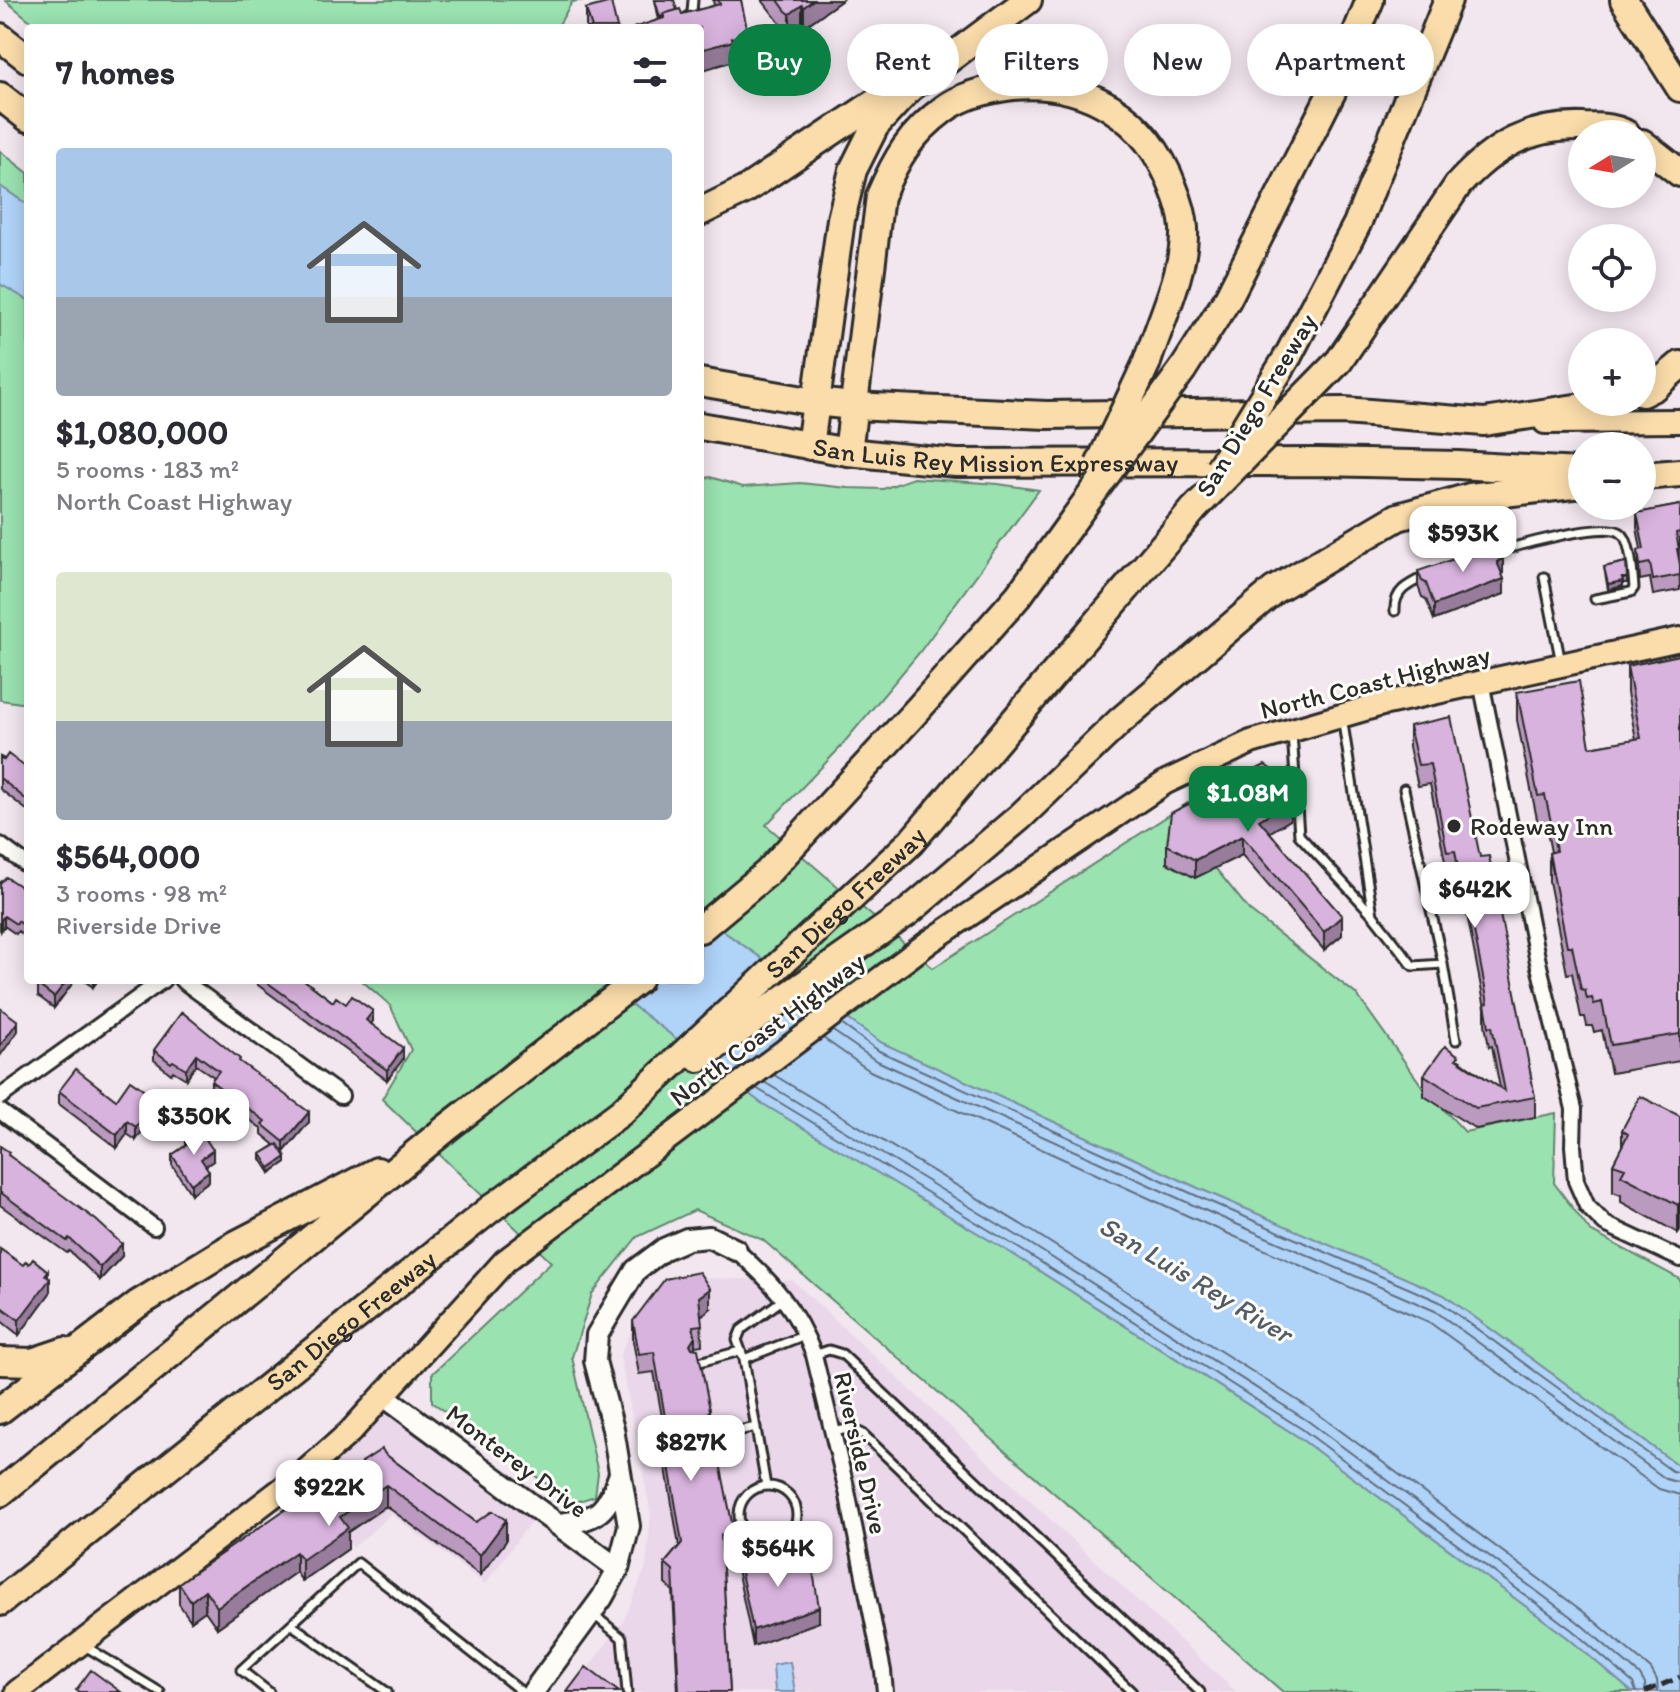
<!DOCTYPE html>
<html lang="en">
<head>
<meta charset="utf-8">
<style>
  :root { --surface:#fff; --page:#f2f2f3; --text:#2b2b33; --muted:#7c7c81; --accent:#0b8043 }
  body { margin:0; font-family:Itim,sans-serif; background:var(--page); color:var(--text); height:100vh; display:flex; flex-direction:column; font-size:30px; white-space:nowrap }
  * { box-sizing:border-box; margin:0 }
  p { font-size:26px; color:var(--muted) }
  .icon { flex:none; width:44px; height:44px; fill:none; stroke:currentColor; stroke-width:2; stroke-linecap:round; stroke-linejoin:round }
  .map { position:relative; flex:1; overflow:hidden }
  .sheet { position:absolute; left:24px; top:24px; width:680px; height:960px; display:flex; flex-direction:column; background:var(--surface); border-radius:8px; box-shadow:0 4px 20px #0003 }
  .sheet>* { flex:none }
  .guide { position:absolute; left:728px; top:24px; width:760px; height:72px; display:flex; gap:16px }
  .needle { width:52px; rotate:259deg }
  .fabs { position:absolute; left:1568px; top:120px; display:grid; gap:16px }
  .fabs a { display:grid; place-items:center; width:88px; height:88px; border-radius:50%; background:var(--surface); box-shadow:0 4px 20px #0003; font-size:40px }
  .price { position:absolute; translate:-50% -68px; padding:0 18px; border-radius:16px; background:#fff; color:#222; font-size:26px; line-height:52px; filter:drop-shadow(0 2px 4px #0008) }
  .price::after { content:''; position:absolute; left:50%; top:48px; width:24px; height:18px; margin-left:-12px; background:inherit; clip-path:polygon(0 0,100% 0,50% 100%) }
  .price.current { background:var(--accent); color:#fff }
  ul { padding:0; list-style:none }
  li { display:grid; align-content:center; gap:16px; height:424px; padding:0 32px }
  li span { display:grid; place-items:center; height:248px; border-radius:8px; color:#555 }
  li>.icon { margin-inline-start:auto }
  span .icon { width:144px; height:144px; fill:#fffc; stroke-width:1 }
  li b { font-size:34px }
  h2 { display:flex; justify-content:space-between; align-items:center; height:96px; padding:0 32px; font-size:34px }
  .tag { padding:0 28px; border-radius:36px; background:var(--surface); box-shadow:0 4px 20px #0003; font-size:28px; line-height:72px }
  .tag.current { background:var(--accent); color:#fff }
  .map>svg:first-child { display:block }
  .built { fill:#ead7ea }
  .green { fill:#9ae2b0; stroke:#62866e; stroke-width:2 }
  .water { fill:#b0d3f8; stroke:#7b90a6; stroke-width:2 }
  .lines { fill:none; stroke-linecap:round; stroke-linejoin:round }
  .shore { stroke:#606e7d; stroke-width:2 }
  .lane-casing { stroke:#2b2b2b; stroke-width:13 }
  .street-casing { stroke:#2b2b2b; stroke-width:20 }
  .secondary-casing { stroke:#2b2b2b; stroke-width:26 }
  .primary-casing { stroke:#2b2b2b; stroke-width:28 }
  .highway-casing { stroke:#2b2b2b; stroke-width:32 }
  .lane { stroke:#fdfcf7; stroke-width:7 }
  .street { stroke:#fdfcf7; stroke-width:14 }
  .secondary { stroke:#fdfcf7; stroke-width:20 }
  .primary { stroke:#fbddab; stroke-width:22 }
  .highway { stroke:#fbddab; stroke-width:26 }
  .rail { stroke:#2b2b2b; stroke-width:5; stroke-dasharray:12 6; stroke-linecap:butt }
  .highway-bridge-casing { stroke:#2b2b2b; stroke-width:32; stroke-linecap:butt }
  .highway-bridge { stroke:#fbddab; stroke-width:26 }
  .wall { fill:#ba9abe; stroke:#2b2b2b; stroke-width:2 }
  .shaded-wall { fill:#977d9b; stroke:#2b2b2b; stroke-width:2 }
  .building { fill:#d8b3dd; stroke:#2b2b2b; stroke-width:2 }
  .poi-dot { fill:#2b2b2b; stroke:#fdfcf7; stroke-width:3 }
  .labels { text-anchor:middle; stroke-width:6; stroke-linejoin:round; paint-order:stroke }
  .street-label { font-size:26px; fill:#2b2b2b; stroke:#fdfcf7 }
  .poi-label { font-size:26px; fill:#2b2b2b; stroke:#fdfcf7; text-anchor:start }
  .water-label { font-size:28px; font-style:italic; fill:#535d68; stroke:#fdfcf7 }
</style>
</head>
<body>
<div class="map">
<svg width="1680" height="1692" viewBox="0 0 1680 1692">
  <rect width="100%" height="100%" fill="#f2e6ef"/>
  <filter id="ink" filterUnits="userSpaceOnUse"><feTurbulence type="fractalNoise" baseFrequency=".0125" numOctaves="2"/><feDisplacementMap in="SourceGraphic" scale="16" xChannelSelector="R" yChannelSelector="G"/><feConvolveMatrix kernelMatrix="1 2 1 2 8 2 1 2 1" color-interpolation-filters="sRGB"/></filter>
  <g filter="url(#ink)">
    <!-- built -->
    <path class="built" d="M690 1278 792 1280 1236 1692H570L623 1622 646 1567 651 1514 620 1355 643 1306Z
      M391 1409 534 1517 485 1584 391 1514 353 1548 307 1486Z"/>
    <!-- green -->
    <path class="green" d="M5 0H584L572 2 557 28H39Z
      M0 151 28 173V205L0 186Z
      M0 284 28 300V704L0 700Z
      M710 477 743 487 800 483 848 488 883 489 913 478 998 484 1039 490 919 653 836 752 766 825 933 968 1200 795 1195 843 1250 911 1357 995 1422 1086 1465 1132 1556 1113 1554 1183 1590 1231 1680 1279V1467L1444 1295 1200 1189 882 1043 700 915V479Z
      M361 980H599L760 1102 1016 1256 1297 1436 1567 1637 1632 1692H1283L763 1240 695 1210 637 1237 592 1294 572 1357 598 1473 595 1496 576 1502 555 1490 432 1402V1374L551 1262 382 1099 411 1050 390 1005Z"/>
    <!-- water -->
    <path class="water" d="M0 186 28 205V300L0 284Z
      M700 915 882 1043 1200 1189 1444 1295 1680 1467V1692H1632L1567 1637 1297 1436 1016 1256 760 1102 599 980H700Z
      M790 1662 795 1692H775L773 1665Z"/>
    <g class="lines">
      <!-- shore -->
      <path class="shore" d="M841 1024 879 1051 1197 1196 1440 1302 1672 1471 1680 1473
        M833 1031 875 1060 1193 1205 1435 1311 1666 1479 1680 1483
        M823 1038 870 1071 1188 1216 1429 1322 1659 1489 1680 1495
        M774 1075 1032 1231 1314 1411 1585 1613 1651 1669 1657 1680 1658 1692
        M764 1082 1026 1241 1308 1421 1578 1622 1640 1675 1645 1684 1646 1692
        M756 1088 1020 1249 1302 1429 1572 1630 1633 1683 1636 1692"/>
      <!-- lane casing -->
      <g class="lane-casing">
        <path id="lane" d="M689 16 692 12 693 0
          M1491 554C1512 547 1606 520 1621 533 1631 540 1633 576 1634 588L1631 592 1595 599
          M1544 577 1561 663
          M1395 611C1394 590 1409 584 1426 576
          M1292 733 1299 835 1373 915 1342 717
          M1373 915 1413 966 1443 964 1404 789
          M1443 964 1456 1040
          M814 1355 829 1350 842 1354 1200 1692
          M744 1359 805 1335
          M696 1363 740 1351
          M834 1432 851 1428 863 1434 1132 1692
          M711 1437 756 1427
          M766 1486 744 1359 737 1340 741 1330 785 1298
          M739 1515a29 29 0 1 1 58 0a29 29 0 1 1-58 0Z
          M593 1614 622 1638 627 1692
          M292 1625 387 1692
          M85 1646 160 1692
          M269 1692 241 1670 358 1563 522 1692"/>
      </g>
      <!-- street casing -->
      <g class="street-casing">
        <path id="street" d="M1481 682 1538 962 1574 1109 1573 1146 1576 1181 1587 1206 1605 1224 1680 1259
          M0 845 28 866
          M182 980 341 1096
          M0 1097 163 980
          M0 1111 154 1227
          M736 1250C774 1284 795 1307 814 1355L847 1491 883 1671 885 1692"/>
      </g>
      <!-- secondary casing -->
      <g class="secondary-casing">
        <path id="secondary" d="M384 1396 618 1569
          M558 1524C599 1519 606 1513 620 1474
          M533 1692 602 1598 618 1569 629 1526 613 1429 595 1361 597 1335 636 1270 664 1249 687 1239 709 1237 736 1250"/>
      </g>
      <!-- primary casing -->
      <g class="primary-casing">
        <path id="primary" d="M1545 422 1680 421
          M17 1692 307 1470 350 1432 505 1261 929 942 1166 782 1251 742 1382 704 1680 639"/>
      </g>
      <!-- highway casing -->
      <g class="highway-casing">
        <g id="highway">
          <path d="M1624 0 1680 88"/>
          <path d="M0 37 28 59"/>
          <path d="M0 96 28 118"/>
          <path d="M1642 143 1680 173"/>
          <path d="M700 212 745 190 894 90"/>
          <path d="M1288 356 1357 224 1448 0"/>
          <path d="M1339 361 1458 185C1494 146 1529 125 1584 127 1597 127 1615 127 1626 134"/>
          <path d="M1183 369 1227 300 1332 92 1370 0"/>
          <path d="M700 382 815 402 853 406 1047 415 1344 411 1484 422 1615 402"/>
          <path d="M1642 393 1654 387 1680 365"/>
          <path id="s1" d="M700 426 848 452 956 463 1318 462 1458 465 1578 472"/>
          <path d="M810 446 841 219 853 170 875 126 910 88 1028 0"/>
          <path d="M848 452 880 196C896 159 910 134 944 109 963 95 988 89 1012 86 1086 79 1147 117 1173 187 1178 199 1183 214 1184 228 1186 269 1160 322 1147 362"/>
          <path d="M1642 476 1680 473"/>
          <path d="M700 929 767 873 919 708 1019 595 1074 519"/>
          <path d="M699 1058 908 912 1020 817 1120 721 1274 590 1398 517 1470 497 1582 484"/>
          <path d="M0 1361 32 1362 65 1351"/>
          <path d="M0 1410 138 1304 231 1247 377 1171"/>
          <path d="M0 1493 448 1127 638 980"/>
          <path id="s2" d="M0 1602 489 1210 620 1113 911 842 1194 509"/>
        </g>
      </g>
      <!-- lane -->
      <use href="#lane" class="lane"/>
      <!-- street -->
      <use href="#street" class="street"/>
      <!-- secondary -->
      <use href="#secondary" class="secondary"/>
      <!-- primary -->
      <use href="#primary" class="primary"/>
      <!-- highway -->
      <use href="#highway" class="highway"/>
      <!-- rail -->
      <path class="rail" d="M1645 1692 1680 1677"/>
      <!-- highway-bridge casing -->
      <g class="highway-bridge-casing">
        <path id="highway-bridge" d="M1099 465 1147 362
          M1219 469 1288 356
          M1194 509 1339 361
          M1074 519 1183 369"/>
      </g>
      <!-- highway-bridge -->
      <use href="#highway-bridge" class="highway-bridge"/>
    </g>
    <!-- wall -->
    <path class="wall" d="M655 0 677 10 682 14 714 6 713 0H741L748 54 733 58V61L718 66 659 20Z
      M762 0H842L804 27 802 25 790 34 786 31Z
      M586 9 617 28H586Z
      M1680 505V547H1679L1680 590 1653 595 1650 578 1640 580 1638 550 1641 549 1637 528V513Z
      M1626 562 1627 583H1623V586L1608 590 1604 567Z
      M1418 571 1503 574H1502L1504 594 1434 620 1426 599 1422 597 1418 586Z
      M1680 655V1061L1611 1073 1602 1030 1594 1032 1592 1026H1587L1585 1017H1581L1572 973 1567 974 1549 881V853L1551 852 1545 822 1538 824 1517 720V692L1590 747 1636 739 1627 693V666Z
      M1409 726 1480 857 1535 1097V1117L1476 1129 1424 1096V1075L1459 1060 1500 1088 1492 1046 1489 1047 1485 1024V1008L1464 899 1460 900 1455 871 1447 872 1430 784 1418 786 1409 747Z
      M0 757 28 769V811L0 789Z
      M1290 820 1270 832 1342 935 1324 950 1242 855 1195 878 1167 863V845Z
      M0 883 28 901V939L18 931 16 934 4 926 1 931 0 930Z
      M75 980 54 1008 38 996V985Z
      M83 980H98L93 987Z
      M251 980H304L333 1002 373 1021 371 1024 403 1059 387 1080Z
      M182 1012 309 1122 284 1152 286 1162 270 1173 261 1159V1154L275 1145 262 1134V1129L211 1091V1081L214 1077 196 1065 186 1079 173 1071 171 1074 154 1060V1050Z
      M59 1091 116 1100 156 1111 136 1140 127 1134 117 1148 59 1104Z
      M1680 1116V1230L1678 1233 1621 1202V1195L1613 1192V1164L1622 1147V1130Z
      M185 1139 213 1161 206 1166 209 1181 191 1194 172 1165V1155L185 1146Z
      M0 1146 9 1156 122 1256 100 1280 69 1251 67 1253 0 1205Z
      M0 1249 23 1265 48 1278 50 1293 19 1335 0 1320Z
      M710 1309 701 1316 702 1345 695 1346V1348L734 1533V1554L722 1555 730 1692H678L673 1591 665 1584V1563L679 1546 661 1438 662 1417 654 1372 639 1374 633 1341V1321Z
      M385 1454 476 1522 506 1541 480 1575 386 1506 348 1532V1549L302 1581 296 1572 217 1628 205 1611 191 1621 179 1604V1583L326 1496 362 1472V1462Z
      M738 1558 819 1622 753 1646 738 1574Z"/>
    <!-- shaded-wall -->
    <path class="shaded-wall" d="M813 0H842L804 27V7Z
      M802 5V25L790 34V14Z
      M748 33V54L733 58V61L700 71V50L732 38Z
      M1503 558V574L1497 577V562Z
      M1504 579V594L1434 620V605Z
      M1623 581V586L1608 590V584Z
      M1290 801V820L1259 839V820Z
      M1242 836V855L1195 878V860Z
      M4 916V926L1 931V920Z
      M1342 916V935L1324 950V932Z
      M67 980H75L54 1008V997Z
      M93 980H98L93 987Z
      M373 1011V1021L366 1031V1020Z
      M18 1021V1031L0 1056V1046Z
      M403 1048V1059L387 1080V1070Z
      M196 1054V1065L186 1079V1069Z
      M156 1098V1111L136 1140V1127Z
      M309 1112V1122L284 1152V1142Z
      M127 1121V1134L117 1148V1135Z
      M213 1150V1161L201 1169V1159Z
      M286 1157V1162L270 1173V1168Z
      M209 1171V1181L191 1194V1184Z
      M1680 1202V1230L1678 1233V1205Z
      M122 1244V1256L100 1280V1267Z
      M48 1271V1281L50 1279V1293L19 1335V1320Z
      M710 1289V1309L699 1317V1297Z
      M695 1336V1357L690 1344Z
      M710 1410V1431L705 1417Z
      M386 1485V1506L348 1532V1549L302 1581V1560L340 1517Z
      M506 1520V1541L480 1575V1555Z
      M296 1552V1572L217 1628V1607Z
      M205 1590V1611L191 1621V1601Z
      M819 1607V1622L753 1646V1630Z"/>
    <!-- building -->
    <path class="building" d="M655 0H674L677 10 663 14 664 16 660 17Z
      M718 0H741L748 33 732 38 733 41 700 50V28H633L664 18 663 14 680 9 682 14 720 4Z
      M778 0H813L804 7 802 5 790 14 786 11Z
      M611 2 617 28H592L586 9Z
      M1680 505V532L1676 533 1679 549H1677L1680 565V575L1653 580 1650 563 1640 565 1638 550 1644 549 1637 513Z
      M1498 544 1503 558 1497 562 1504 579 1434 605 1426 583 1422 581 1418 571Z
      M1626 562 1627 578H1622L1623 581 1608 584 1604 567Z
      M1680 655V1034L1611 1045 1602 1002 1594 1004 1592 998 1587 999 1585 990 1581 989 1572 946H1567L1549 853 1556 851 1551 822 1545 795 1538 796 1517 692 1579 681 1590 747 1641 738 1627 666Z
      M1451 717 1480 857 1489 856 1535 1097 1476 1108 1424 1075 1445 1046 1459 1056 1456 1059 1505 1091 1492 1026 1489 1027 1485 1004 1488 1003 1464 879H1460L1455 851 1447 852 1430 764 1418 765 1409 726Z
      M8 754 28 769V801L0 778V757L4 760Z
      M1265 765 1289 782 1290 801 1259 820 1342 916 1324 932 1242 836 1195 860 1167 845 1171 813Z
      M6 877 27 891 23 897 28 901V929L18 921 16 924 4 916 1 920H0V883Z
      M42 980H67L54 997 38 985Z
      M264 980H304L333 1002 336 997 346 1004 352 996 373 1011 366 1020 403 1048 387 1070Z
      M0 1008 18 1021 0 1046Z
      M182 1012 240 1059 239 1061 309 1112 284 1142 262 1124 265 1121 211 1081 219 1071 196 1054 186 1069 173 1061 171 1063 154 1050Z
      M76 1069 116 1100 130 1080 156 1098 136 1127 127 1121 117 1135 59 1091Z
      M1640 1096 1680 1116V1202L1678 1205 1621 1175 1625 1168 1613 1164 1628 1134 1622 1130Z
      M199 1129 213 1150 201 1159 209 1171 191 1184 172 1155 188 1144 185 1139Z
      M278 1144 286 1157 270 1168 261 1154Z
      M0 1146 9 1152 8 1155 15 1160 96 1220 122 1244 100 1267 69 1238 67 1241 0 1192Z
      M0 1249 23 1265 26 1261 29 1264 33 1259 48 1271 45 1275 50 1279 19 1320 0 1306Z
      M699 1272 710 1289 699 1297 702 1325 693 1326 695 1336 690 1344 692 1348 698 1349 710 1410 705 1417 707 1422 712 1423 734 1533 721 1535 730 1692H679L673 1570 665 1563 682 1543 661 1418 665 1417 654 1352 639 1354 633 1321 665 1279Z
      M382 1449 385 1454 476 1522 493 1511 506 1520 480 1555 386 1485 340 1517 348 1528 302 1560 296 1552 217 1607 205 1590 191 1601 179 1583 319 1486 326 1496 366 1469 362 1462Z
      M738 1558 811 1560 819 1607 753 1630Z
      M586 1667 619 1692H567Z
      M91 1670 121 1692H79L76 1690Z"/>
  </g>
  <!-- markers -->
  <circle class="poi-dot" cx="1454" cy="826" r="8"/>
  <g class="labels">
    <!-- street labels -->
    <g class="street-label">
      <text transform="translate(1256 405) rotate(-59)" y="9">San Diego Freeway</text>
      <text dy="9" stroke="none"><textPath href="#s1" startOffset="298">San Luis Rey Mission Expressway</textPath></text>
      <text transform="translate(1375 682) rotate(-14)" y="9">North Coast Highway</text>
      <text dy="9" stroke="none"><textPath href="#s2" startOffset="1098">San Diego Freeway</textPath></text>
      <text transform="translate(767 1029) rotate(-37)" y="9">North Coast Highway</text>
      <text dy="9" stroke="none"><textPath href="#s2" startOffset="450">San Diego Freeway</textPath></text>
      <text transform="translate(861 1453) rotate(77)" y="9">Riverside Drive</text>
      <text transform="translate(517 1461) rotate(37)" y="9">Monterey Drive</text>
    </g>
    <!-- poi labels -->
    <g class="poi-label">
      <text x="1470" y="835">Rodeway Inn</text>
    </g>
    <!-- water labels -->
    <g class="water-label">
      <text transform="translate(1196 1279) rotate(31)" y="10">San Luis Rey River</text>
    </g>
  </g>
</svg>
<div class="fabs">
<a><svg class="needle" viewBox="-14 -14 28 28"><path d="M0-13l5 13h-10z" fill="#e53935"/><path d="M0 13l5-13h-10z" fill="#7c7c81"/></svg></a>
<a><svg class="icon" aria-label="locate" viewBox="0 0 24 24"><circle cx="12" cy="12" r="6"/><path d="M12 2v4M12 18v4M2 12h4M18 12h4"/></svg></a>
<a>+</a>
<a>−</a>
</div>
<b class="price" style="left:1463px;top:574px">$593K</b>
<b class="price current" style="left:1248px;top:834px">$1.08M</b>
<b class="price" style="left:1475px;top:930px">$642K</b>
<b class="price" style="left:194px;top:1157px">$350K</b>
<b class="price" style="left:691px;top:1483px">$827K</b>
<b class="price" style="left:329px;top:1528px">$922K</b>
<b class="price" style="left:778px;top:1589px">$564K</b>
<div class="guide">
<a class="tag current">Buy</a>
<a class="tag">Rent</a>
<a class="tag">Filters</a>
<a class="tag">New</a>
<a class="tag">Apartment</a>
</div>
<section class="sheet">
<h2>7 homes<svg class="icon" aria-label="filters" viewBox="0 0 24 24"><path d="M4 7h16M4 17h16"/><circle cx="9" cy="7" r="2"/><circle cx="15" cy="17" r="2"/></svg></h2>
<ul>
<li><span style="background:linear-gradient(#a9c7e8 60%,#9aa5b1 0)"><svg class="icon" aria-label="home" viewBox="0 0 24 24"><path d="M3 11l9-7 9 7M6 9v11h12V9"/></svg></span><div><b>$1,080,000</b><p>5 rooms · 183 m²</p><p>North Coast Highway</p></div></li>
<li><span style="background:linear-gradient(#dfe7d0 60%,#9aa5b1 0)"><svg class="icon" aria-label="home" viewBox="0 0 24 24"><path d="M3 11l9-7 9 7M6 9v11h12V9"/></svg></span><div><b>$564,000</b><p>3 rooms · 98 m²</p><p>Riverside Drive</p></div></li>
</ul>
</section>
</div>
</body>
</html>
